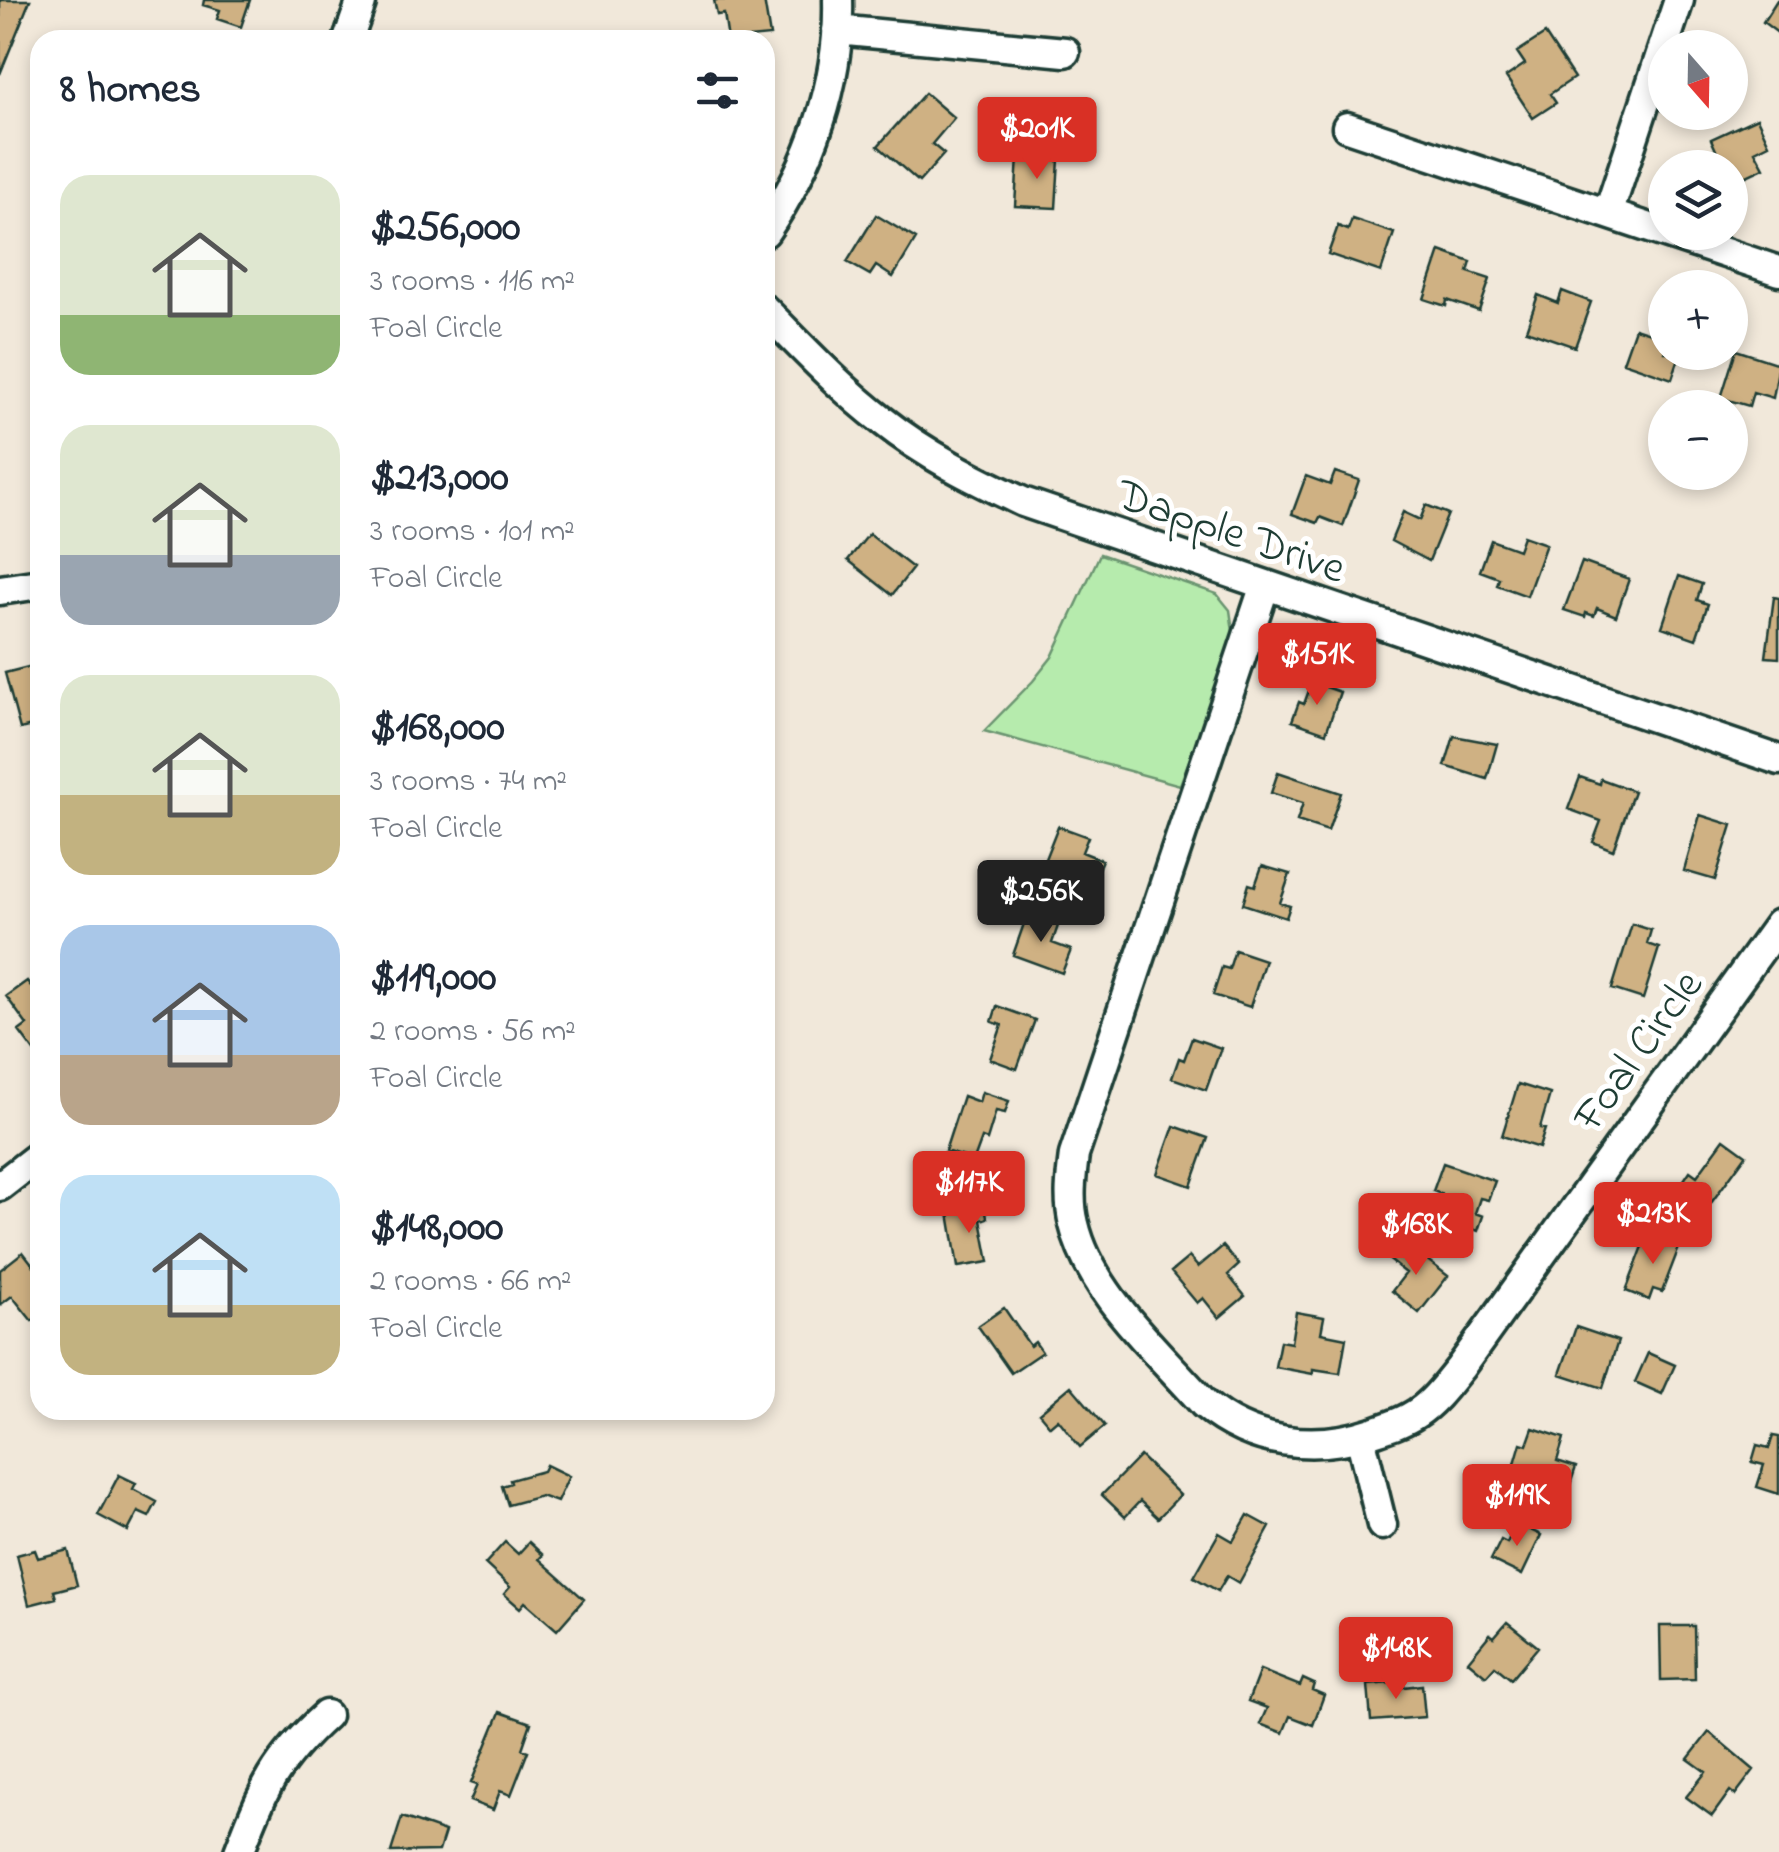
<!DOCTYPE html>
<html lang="en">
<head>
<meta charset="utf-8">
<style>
  :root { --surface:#fff; --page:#f6f6f7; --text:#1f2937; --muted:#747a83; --accent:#d93025 }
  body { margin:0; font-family:"Indie Flower",sans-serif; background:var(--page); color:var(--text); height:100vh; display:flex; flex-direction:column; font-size:38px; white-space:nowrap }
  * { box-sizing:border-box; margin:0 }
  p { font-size:32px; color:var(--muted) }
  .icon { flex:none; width:55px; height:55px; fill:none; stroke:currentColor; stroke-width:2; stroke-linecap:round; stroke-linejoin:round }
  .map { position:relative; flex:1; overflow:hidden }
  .panel { position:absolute; left:30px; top:30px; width:745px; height:1390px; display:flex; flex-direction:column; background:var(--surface); border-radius:30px; box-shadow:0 5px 15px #0003 }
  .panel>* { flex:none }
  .needle { width:65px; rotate:160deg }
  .buttons { position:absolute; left:1648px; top:30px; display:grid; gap:20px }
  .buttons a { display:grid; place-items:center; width:100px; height:100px; border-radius:50%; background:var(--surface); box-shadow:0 5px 15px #0003; font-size:50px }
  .price { position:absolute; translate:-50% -85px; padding:0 22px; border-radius:10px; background:var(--accent); color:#fff; font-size:32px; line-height:65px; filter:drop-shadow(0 2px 5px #0008) }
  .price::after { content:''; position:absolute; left:50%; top:60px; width:30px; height:22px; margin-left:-15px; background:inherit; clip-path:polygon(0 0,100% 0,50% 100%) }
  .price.selected { background:#222; color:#fff }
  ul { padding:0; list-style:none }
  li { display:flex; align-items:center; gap:30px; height:250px; padding:0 30px }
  li span { display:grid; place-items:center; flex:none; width:280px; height:200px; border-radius:30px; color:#555 }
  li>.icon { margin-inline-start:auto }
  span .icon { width:120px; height:120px; fill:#fffc; stroke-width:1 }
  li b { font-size:42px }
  h2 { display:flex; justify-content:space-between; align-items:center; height:120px; padding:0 30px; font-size:42px }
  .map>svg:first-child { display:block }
  .green { fill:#b6ebad; stroke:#6a9470; stroke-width:2.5 }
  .building { fill:#cfb183; stroke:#1f3d34; stroke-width:2.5 }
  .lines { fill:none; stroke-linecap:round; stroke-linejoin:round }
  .minor-casing { stroke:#1f3d34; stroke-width:35 }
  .minor { stroke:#fff; stroke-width:28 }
  .labels { text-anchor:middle; stroke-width:10; stroke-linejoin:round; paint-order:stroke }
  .street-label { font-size:45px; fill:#1f3d34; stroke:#fff }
</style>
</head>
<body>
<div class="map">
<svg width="1779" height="1852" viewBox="0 0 1779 1852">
  <rect width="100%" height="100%" fill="#f1e8da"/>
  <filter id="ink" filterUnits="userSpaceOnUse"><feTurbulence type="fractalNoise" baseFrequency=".01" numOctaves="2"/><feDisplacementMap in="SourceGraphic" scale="20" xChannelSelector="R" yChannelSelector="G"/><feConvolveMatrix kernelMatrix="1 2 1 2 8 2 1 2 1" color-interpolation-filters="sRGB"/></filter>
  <g filter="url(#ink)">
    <!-- green -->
    <path class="green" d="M1100 554 1217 594 1230 610 1234 638 1180 785 984 731 1033 681 1052 657Z"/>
    <!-- building -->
    <path class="building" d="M0 0H30L0 74Z
      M204 0H250L241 27 217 19 220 10 203 5Z
      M714 0H764L770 36 728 40 724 14 717 15Z
      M1777 0H1779V34L1763 22Z
      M1545 34 1574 78 1550 94 1556 103 1533 118 1506 77 1525 64 1517 52Z
      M925 93 954 118 932 144 944 154 919 182 878 146Z
      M1757 118 1769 144 1755 151 1764 168 1732 183 1730 168H1724L1711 139Z
      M1018 157 1059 159 1056 208 1015 206Z
      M876 215 916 239 893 277 876 266 870 275 847 262Z
      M1352 219 1394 233 1381 272 1328 254 1338 226 1348 230Z
      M1440 251 1471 262 1468 272 1490 279 1479 311 1447 300 1446 306 1424 299Z
      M1562 291 1591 302 1575 347 1526 330 1538 295 1558 303Z
      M1660 325 1665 326V352H1681L1672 379 1623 362 1635 328 1656 335Z
      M1736 350 1779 364 1773 398 1753 392 1749 406 1721 398Z
      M1335 472 1359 480 1343 526 1320 517 1317 523 1292 514 1306 476 1330 485Z
      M1426 505 1448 514 1429 561 1391 541 1403 512 1420 520Z
      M869 534 913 568 892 595 848 560Z
      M1523 536 1546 544 1527 596 1497 585 1499 578 1480 571 1491 540 1518 550Z
      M1582 562 1629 579 1616 616 1597 608 1594 616 1586 613 1585 617 1564 610Z
      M1679 576 1702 584 1697 600 1708 604 1696 639 1662 627Z
      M1774 597 1779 598V658L1766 657Z
      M32 666 37 685H40V724L20 729 5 673Z
      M1312 682 1340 692 1326 733 1292 721 1299 702 1304 704Z
      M1454 736 1497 744 1487 779 1445 766Z
      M1278 772 1341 793 1328 831 1297 821 1303 803 1271 793Z
      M1580 777 1600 784 1601 779 1634 791 1613 850 1593 842 1601 821 1568 809Z
      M1700 815 1732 825 1715 880 1684 871Z
      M1058 826 1088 837 1082 852 1102 860 1092 883 1043 864Z
      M1262 866 1290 874 1280 903 1290 906 1286 918 1243 904 1249 884 1255 886Z
      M1027 915 1058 926 1052 943 1071 950 1062 973 1013 955Z
      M1632 924 1651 930 1647 944 1659 948 1643 999 1612 989Z
      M1235 950 1265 960 1250 1007 1213 995 1222 967 1229 969Z
      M27 981 37 994 40 992V1051L36 1054 19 1031 27 1025 6 996Z
      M997 1006 1035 1020 1017 1069 990 1059 1002 1025 992 1022Z
      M1192 1038 1221 1048 1206 1090 1172 1078 1179 1058 1184 1060Z
      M1518 1084 1550 1094 1540 1128 1545 1129 1539 1148 1502 1136Z
      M982 1092 1009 1101 1005 1113 996 1111 987 1140 982 1138 974 1160 945 1151 963 1096 979 1102Z
      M1174 1126 1208 1138 1191 1186 1157 1174Z
      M1724 1139 1746 1155 1711 1203 1682 1183 1690 1171 1697 1176Z
      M1443 1163 1495 1181 1488 1200 1480 1198 1475 1213 1483 1216 1478 1231 1434 1215 1441 1194 1433 1191Z
      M985 1206 987 1218 981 1220 989 1262 958 1267 949 1213Z
      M1648 1233 1680 1245 1662 1292 1653 1289 1649 1300 1626 1291Z
      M1398 1244 1418 1260 1421 1255 1448 1276 1419 1313 1392 1291 1406 1273 1387 1258Z
      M1223 1246 1239 1265 1228 1275 1245 1296 1219 1318 1203 1298 1197 1303 1171 1272 1189 1257 1198 1267Z
      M23 1252 40 1274V1314L32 1321 12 1296 0 1305V1270Z
      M1004 1308 1030 1346 1035 1342 1042 1352 1011 1373 978 1326Z
      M1296 1312 1324 1317 1321 1333 1346 1338 1340 1373 1313 1369V1374L1275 1367 1280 1341 1291 1343Z
      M1576 1327 1618 1341 1603 1388 1560 1374Z
      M1648 1353 1675 1365 1662 1394 1635 1382Z
      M1071 1386 1105 1426 1080 1447 1058 1419 1050 1426 1039 1413Z
      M1533 1428 1564 1438 1557 1461 1576 1467 1570 1485 1514 1467 1521 1443 1527 1445Z
      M1773 1436 1779 1437V1494L1757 1487 1764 1465 1752 1462 1757 1445 1769 1448Z
      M1140 1456 1180 1495 1158 1518 1140 1501 1125 1517 1102 1495Z
      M546 1465 569 1476 557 1502 541 1496 508 1505 502 1486 511 1483 510 1480 543 1471Z
      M119 1475 136 1483 133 1489 157 1502 149 1517 138 1512 128 1531 98 1515Z
      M1248 1515 1270 1527 1239 1583 1227 1576 1218 1591 1194 1577 1219 1533 1233 1541Z
      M1516 1523 1541 1535 1522 1575 1491 1560 1501 1540 1507 1543Z
      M505 1542 518 1554 529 1542 543 1555 539 1559 584 1599 557 1630 525 1602 520 1608 504 1594 510 1587 485 1564Z
      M35 1550 38 1558 68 1550 77 1585 54 1591 56 1598 29 1605 17 1555Z
      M1507 1622 1538 1647 1511 1679 1495 1666 1486 1676 1468 1661 1490 1634 1494 1637Z
      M1660 1626H1694L1695 1679 1661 1680Z
      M1260 1670 1300 1686 1303 1679 1314 1684 1312 1690 1324 1695 1313 1725 1290 1716 1283 1733 1260 1724 1267 1708 1248 1701Z
      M1403 1682V1687L1422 1685 1425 1717 1371 1721 1368 1685Z
      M500 1712 531 1723 522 1749 528 1751 511 1795 500 1791 493 1810 470 1801 477 1785 471 1783Z
      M1709 1732 1754 1770 1735 1795 1730 1791 1712 1816 1686 1797 1706 1772 1688 1759Z
      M402 1817 445 1832 439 1851 391 1852Z"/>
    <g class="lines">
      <!-- minor casing -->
      <g class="minor-casing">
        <path id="minor" d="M837 30 1065 52
          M348 40 361 3
          M1347 127 1779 271
          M1608 214 1679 0
          M765 232C811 164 840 84 838 0
          M765 310C803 348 840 388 883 421 926 455 974 479 1023 502L1779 760
          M1265 585 1074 1155C1071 1178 1068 1201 1074 1224 1090 1293 1158 1351 1204 1404 1252 1444 1314 1452 1373 1432 1388 1427 1404 1422 1417 1413 1434 1402 1447 1384 1460 1368L1779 924
          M0 590 40 584
          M0 1186 40 1155
          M1360 1436 1382 1525
          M239 1852C263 1789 275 1761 326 1715"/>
      </g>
      <!-- minor -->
      <use href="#minor" class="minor"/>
    </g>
  </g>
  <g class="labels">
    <!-- street labels -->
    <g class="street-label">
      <text transform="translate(1232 529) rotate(19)" y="16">Dapple Drive</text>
      <text transform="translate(1636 1049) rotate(-54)" y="16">Foal Circle</text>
    </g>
  </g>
</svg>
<div class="buttons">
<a><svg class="needle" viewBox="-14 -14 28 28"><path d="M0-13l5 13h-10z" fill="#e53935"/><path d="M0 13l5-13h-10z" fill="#747a83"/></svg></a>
<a><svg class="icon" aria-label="layers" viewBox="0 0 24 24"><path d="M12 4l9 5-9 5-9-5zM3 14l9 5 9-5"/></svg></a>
<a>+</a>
<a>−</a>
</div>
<b class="price" style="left:1037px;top:182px">$201K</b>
<b class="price" style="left:1317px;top:708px">$151K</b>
<b class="price selected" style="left:1041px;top:945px">$256K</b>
<b class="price" style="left:969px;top:1236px">$117K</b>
<b class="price" style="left:1653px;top:1267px">$213K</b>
<b class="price" style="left:1416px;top:1278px">$168K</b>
<b class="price" style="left:1517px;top:1549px">$119K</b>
<b class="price" style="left:1396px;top:1702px">$148K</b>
<section class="panel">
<h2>8 homes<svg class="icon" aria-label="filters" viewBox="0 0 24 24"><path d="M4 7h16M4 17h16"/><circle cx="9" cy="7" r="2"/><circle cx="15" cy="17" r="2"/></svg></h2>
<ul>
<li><span style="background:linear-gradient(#dfe7d0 70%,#8fb573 0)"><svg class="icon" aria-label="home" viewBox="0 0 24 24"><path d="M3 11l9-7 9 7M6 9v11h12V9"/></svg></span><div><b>$256,000</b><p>3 rooms · 116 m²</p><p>Foal Circle</p></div></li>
<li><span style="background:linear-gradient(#dfe7d0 65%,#9aa5b1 0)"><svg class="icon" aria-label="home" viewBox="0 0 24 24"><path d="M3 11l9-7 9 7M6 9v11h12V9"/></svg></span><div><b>$213,000</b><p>3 rooms · 101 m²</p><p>Foal Circle</p></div></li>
<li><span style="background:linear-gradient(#dfe7d0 60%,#c2b280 0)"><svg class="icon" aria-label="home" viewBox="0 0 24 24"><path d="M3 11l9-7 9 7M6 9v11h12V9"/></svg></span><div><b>$168,000</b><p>3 rooms · 74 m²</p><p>Foal Circle</p></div></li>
<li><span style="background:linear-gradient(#a9c7e8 65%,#b9a48a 0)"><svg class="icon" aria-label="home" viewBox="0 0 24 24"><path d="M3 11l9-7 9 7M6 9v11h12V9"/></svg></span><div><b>$119,000</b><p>2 rooms · 56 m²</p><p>Foal Circle</p></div></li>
<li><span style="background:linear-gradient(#bfe0f5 65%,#c2b280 0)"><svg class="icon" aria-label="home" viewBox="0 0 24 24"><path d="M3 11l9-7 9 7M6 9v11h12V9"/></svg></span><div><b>$148,000</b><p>2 rooms · 66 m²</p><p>Foal Circle</p></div></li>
</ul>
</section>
</div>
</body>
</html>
